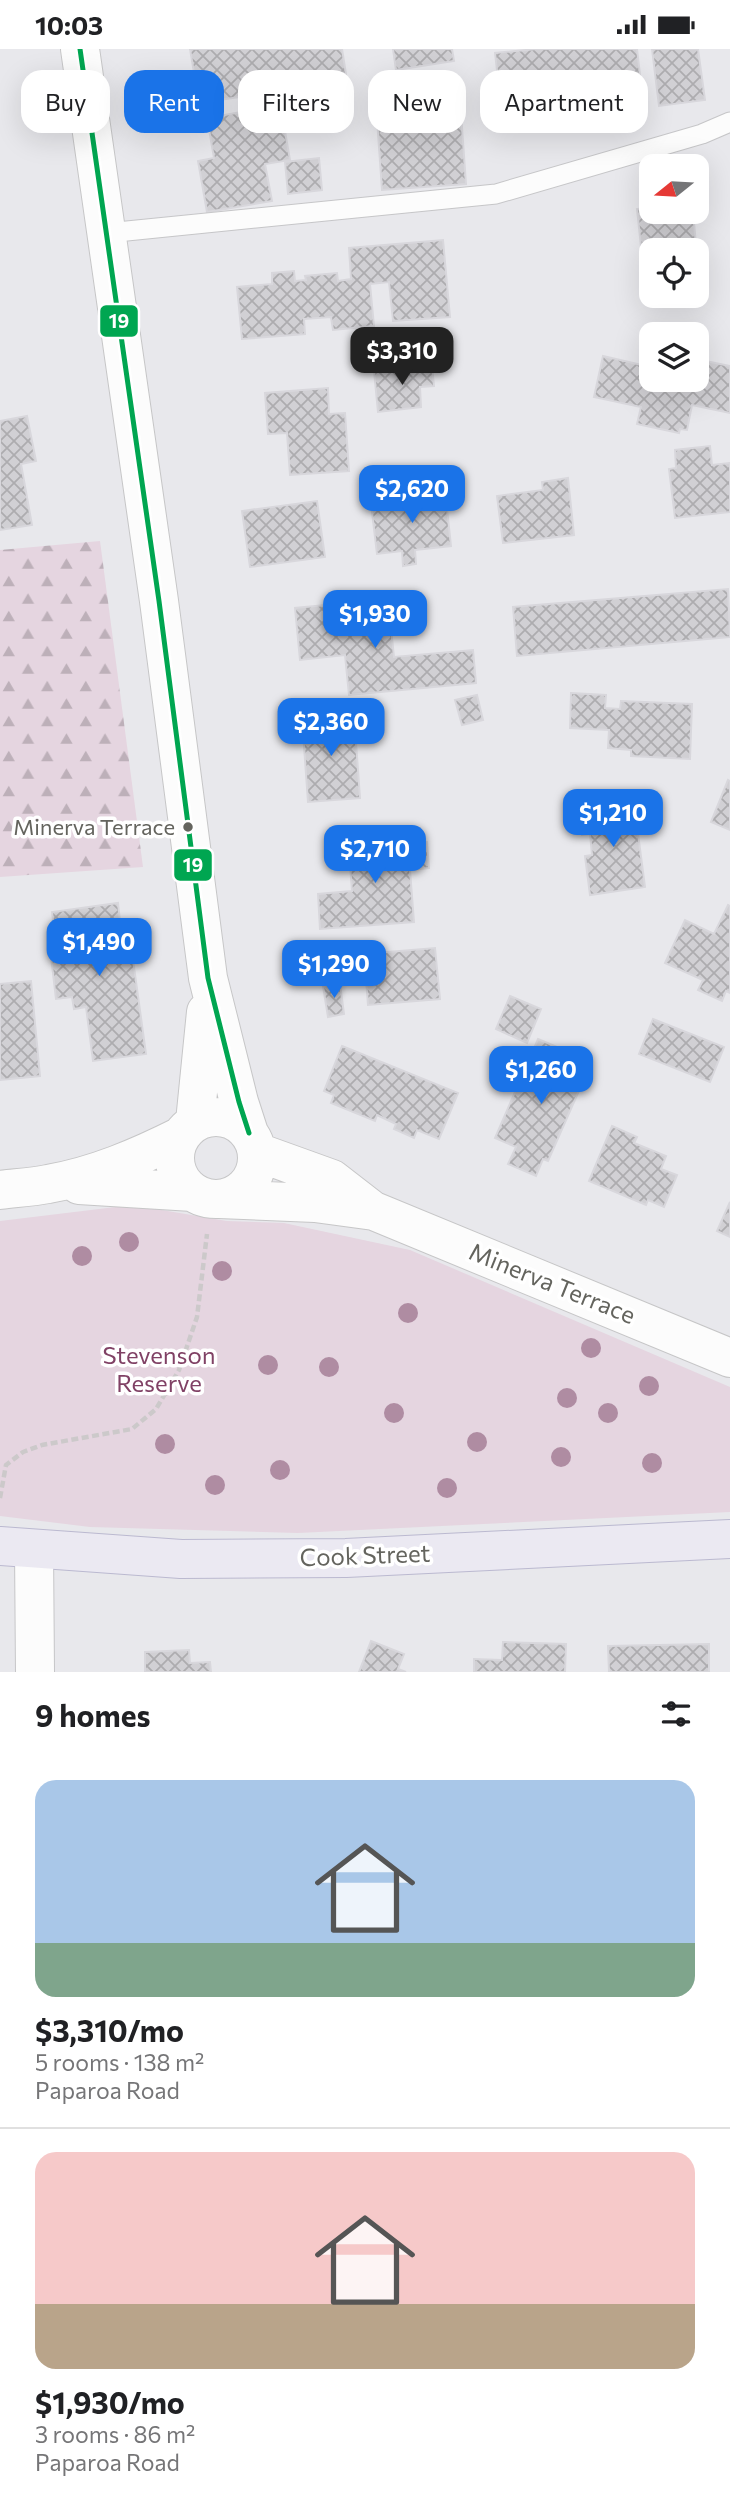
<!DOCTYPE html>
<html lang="en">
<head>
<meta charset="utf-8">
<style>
  :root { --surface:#fff; --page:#f6f6f6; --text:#202124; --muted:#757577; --line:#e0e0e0; --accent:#1a73e8 }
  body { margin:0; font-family:Commissioner,sans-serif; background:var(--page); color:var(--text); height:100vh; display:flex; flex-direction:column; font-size:26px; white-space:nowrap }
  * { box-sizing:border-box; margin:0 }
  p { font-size:23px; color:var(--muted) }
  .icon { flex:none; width:38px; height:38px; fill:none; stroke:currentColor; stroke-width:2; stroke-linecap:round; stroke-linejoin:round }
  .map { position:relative; height:1623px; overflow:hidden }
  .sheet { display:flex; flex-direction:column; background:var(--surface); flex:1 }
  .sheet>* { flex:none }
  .top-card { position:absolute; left:21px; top:21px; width:690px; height:63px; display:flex; gap:14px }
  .needle { width:46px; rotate:252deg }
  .fabs { position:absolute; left:639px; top:105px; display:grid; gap:14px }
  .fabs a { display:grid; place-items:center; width:70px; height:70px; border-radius:14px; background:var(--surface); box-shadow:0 7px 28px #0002; font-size:35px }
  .price { position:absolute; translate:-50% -60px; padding:0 16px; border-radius:14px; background:var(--accent); color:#fff; font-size:23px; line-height:46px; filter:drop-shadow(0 2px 4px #0008) }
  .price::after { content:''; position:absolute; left:50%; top:42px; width:21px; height:16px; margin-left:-10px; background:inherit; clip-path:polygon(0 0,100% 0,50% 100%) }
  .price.selected { background:#222; color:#fff }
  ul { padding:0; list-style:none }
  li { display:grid; align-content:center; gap:14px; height:371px; padding:0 35px }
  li+li { border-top:2px solid var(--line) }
  li span { display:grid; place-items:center; height:217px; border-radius:21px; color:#555 }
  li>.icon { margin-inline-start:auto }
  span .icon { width:126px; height:126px; fill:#fffc; stroke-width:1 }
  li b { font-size:30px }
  h2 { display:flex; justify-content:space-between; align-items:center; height:84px; padding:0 35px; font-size:30px }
  .pill { padding:0 24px; border-radius:21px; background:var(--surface); box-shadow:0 7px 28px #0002; font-size:24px; line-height:63px }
  .pill.selected { background:var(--accent); color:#fff }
  .status { display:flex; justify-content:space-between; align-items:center; height:49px; padding:0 35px; background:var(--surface); direction:ltr }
  .status svg { height:19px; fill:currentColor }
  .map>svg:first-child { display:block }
  .forest { fill:url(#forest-firs) }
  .park { fill:#e5d5e0 }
  .building { fill:url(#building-cross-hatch); stroke:#d8d7dc; stroke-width:2 }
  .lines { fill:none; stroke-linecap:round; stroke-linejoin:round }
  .service-casing { stroke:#c6c6c8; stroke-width:21 }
  .minor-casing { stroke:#c6c6c8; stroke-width:40 }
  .secondary-casing { stroke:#c6c6c7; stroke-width:40 }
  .primary-casing { stroke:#bbb9d0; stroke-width:40 }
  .path { stroke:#ccc9ca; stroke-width:4.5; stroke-dasharray:7 3.5; stroke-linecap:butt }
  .service { stroke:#fcfcfc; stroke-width:19 }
  .minor { stroke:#fcfcfc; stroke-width:38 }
  .secondary { stroke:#fcfcfc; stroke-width:38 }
  .primary { stroke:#ebe9f2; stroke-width:38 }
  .bus-1-casing { stroke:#fff; stroke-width:10 }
  .bus-1 { stroke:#00a651; stroke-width:5 }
  .tree { fill:#af8ca2 }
  .bus-dot { fill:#64645e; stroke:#fff; stroke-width:2.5 }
  .labels { text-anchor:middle; stroke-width:7; stroke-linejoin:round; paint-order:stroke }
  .bus-label { font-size:22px; fill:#64645e; stroke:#fff; text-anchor:end }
  .street-label { font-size:24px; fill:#64645e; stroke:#fff }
  .park-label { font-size:24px; fill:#804165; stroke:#fff }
  .line-badge { stroke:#fff; stroke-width:2.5 }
  .badge-label { font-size:19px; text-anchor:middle; font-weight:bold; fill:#fff }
</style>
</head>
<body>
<div class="status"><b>10:03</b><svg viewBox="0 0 49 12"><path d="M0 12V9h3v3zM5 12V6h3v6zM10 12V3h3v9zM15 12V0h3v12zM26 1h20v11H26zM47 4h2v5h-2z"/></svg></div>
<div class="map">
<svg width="730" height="1623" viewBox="0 0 730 1623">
  <defs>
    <pattern id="forest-firs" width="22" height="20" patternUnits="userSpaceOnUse" patternTransform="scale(1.75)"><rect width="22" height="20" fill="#e5d5e0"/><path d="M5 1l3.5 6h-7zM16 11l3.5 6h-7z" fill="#bdb0b9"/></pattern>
    <pattern id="building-cross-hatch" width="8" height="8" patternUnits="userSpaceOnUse" patternTransform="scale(1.75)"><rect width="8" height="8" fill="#d1d0d4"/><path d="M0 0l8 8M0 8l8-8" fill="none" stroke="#adacaf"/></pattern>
  </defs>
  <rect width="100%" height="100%" fill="#e8e8ec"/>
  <!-- forest -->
  <path class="forest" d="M100 492 143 818 0 828V501Z"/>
  <!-- park -->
  <path class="park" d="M132 1156 227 1172 284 1174 410 1201 730 1338V1463L298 1484 90 1478 0 1467V1172Z"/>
  <!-- building -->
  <path class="building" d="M190 0H342L346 25 313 33V37L199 54Z
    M393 0H452L454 12 396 21Z
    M536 0H637L643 51 613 54 614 62 503 73 495 4Z
    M652 0H698L705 51 659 57Z
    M253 61 255 69 282 65 290 111 265 115 272 152 207 163 198 112 214 109 207 69Z
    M461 64 466 135 382 141 377 70Z
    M319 109 322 141 288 145 285 113Z
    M651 158V163H693L700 239H696V201H651V244L646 245 637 160Z
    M443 191 450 268 393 272 389 233 370 235 374 277 333 281 331 268 304 270 305 285 242 290 237 238 272 235V224L294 222 295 232 306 231 305 227 337 224 338 232 351 230 349 199Z
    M649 300 651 331H696V310L730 317V364L692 356 687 381 680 380 679 384 637 375 641 358 594 348 603 307 646 317Z
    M432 316 434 337 420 338 421 358 378 363 374 322Z
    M328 339 329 365 345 364 349 422 290 426 287 384 268 385 265 344Z
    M27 367 36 412 21 415 32 476 0 481V372Z
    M710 397 712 416 730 414V463L675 469 669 420 676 419 675 401Z
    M568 429 574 486 503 494 497 447 543 441 542 433Z
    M445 441 451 497 415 501 416 515 403 517 402 502 377 505 371 455 422 449 421 444Z
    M317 452 325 508 250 518 242 462Z
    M728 540 730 588 517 607 513 558Z
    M388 550 394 608 473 601 476 634 349 646 345 606 300 611 295 559Z
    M571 644 606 646 605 659 620 660 621 652 692 655 690 710 631 707V701L608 699 609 681 570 679Z
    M477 646 483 671 462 676 455 651Z
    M354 665 360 749 308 753 302 669Z
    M728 731 730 732V781L711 773Z
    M634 754 645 838 590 846 585 807 592 806 590 785 582 786 579 762Z
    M386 788 387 796 427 793 429 819 410 821 414 873 320 880 318 845 352 842 348 791Z
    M118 854 122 890 130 889 146 1005 93 1012 86 958 74 960 72 948 56 950 50 899 56 898 52 863Z
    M728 856 730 857V944L726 942 722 952 698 941 703 931 665 914 685 871 714 885Z
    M435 899 440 950 368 956 364 905Z
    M31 932 40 1027 0 1031V935Z
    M340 935 344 965 328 968 323 937Z
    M510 947 541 960 527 994 496 980Z
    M653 970 724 998 710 1033 639 1005Z
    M538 990 569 1003 566 1009 589 1019 548 1112 543 1110 536 1127 508 1115 516 1098 495 1089Z
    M342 997 458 1044 439 1090 417 1081 414 1089 394 1080 396 1075 377 1066 375 1072 331 1054 334 1046 324 1042Z
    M612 1077 637 1088 634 1094 666 1107 661 1120 677 1126 664 1158 648 1151 646 1156 589 1132Z
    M730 1153V1188L717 1182Z
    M371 1592 404 1605 398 1620 406 1623H359Z
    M503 1593 566 1595 565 1623H474V1610L502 1611Z
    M709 1595V1623H609L608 1597Z
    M189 1601 190 1614 210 1613 211 1623H145V1603Z"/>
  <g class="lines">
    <!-- service casing -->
    <g class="service-casing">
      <path id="service" d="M107 184 496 145 702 85 730 73"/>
    </g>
    <!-- minor casing -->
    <g class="minor-casing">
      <path id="minor" d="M34 1500 35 1623"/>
    </g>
    <!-- secondary casing -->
    <g class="secondary-casing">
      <path id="secondary" d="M80 0 159 552 208 929 239 1053 249 1084
        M175 1109a41 41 0 1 1 82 0a41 41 0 1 1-82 0Z
        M195 1073 206 963
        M257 1103 332 1130 372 1161
        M79 1136 193 1143
        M0 1141C16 1139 33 1138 48 1135 95 1127 139 1108 181 1087
        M219 1150 315 1154 374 1162 730 1309"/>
    </g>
    <!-- primary casing -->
    <g class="primary-casing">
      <path id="primary" d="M0 1497 181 1510 346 1509 730 1490"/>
    </g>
    <!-- path -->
    <path class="path" d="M0 1449 6 1416 23 1403 42 1396 132 1380 156 1360 179 1321 197 1268 207 1185"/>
    <!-- service -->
    <use href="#service" class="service"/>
    <!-- minor -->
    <use href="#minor" class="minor"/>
    <!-- secondary -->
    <use href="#secondary" class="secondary"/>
    <!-- primary -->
    <use href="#primary" class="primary"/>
    <!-- bus-1 casing -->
    <g class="bus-1-casing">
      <path id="bus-1" d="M80 0 159 552 208 929 239 1053 249 1084"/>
    </g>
    <!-- bus-1 -->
    <use href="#bus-1" class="bus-1"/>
  </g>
  <!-- trees -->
  <g class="tree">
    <circle cx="129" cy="1193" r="10"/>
    <circle cx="82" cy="1207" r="10"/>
    <circle cx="222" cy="1222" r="10"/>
    <circle cx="408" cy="1264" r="10"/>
    <circle cx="591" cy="1299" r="10"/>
    <circle cx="268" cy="1316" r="10"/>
    <circle cx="329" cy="1318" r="10"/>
    <circle cx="649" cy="1337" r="10"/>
    <circle cx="567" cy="1349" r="10"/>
    <circle cx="394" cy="1364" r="10"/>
    <circle cx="608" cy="1364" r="10"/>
    <circle cx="477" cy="1393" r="10"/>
    <circle cx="165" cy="1395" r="10"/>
    <circle cx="561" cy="1408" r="10"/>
    <circle cx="652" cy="1414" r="10"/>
    <circle cx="280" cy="1421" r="10"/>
    <circle cx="215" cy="1436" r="10"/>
    <circle cx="447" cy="1439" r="10"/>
  </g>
  <!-- markers -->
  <circle class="bus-dot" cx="188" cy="778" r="6"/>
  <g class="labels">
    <!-- bus labels -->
    <g class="bus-label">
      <text x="175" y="786">Minerva Terrace</text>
    </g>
    <!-- street labels -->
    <g class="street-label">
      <text transform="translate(552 1235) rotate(22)" y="8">Minerva Terrace</text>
      <text transform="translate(365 1507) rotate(-2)" y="8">Cook Street</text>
    </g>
    <!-- park labels -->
    <g class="park-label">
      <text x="159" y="1315">Stevenson<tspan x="159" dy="28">Reserve</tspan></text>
    </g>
  </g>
  <g class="line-badge">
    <rect x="99" y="255" width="40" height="34" rx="7" fill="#00a651"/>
    <rect x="173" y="799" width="40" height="34" rx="7" fill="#00a651"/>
  </g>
  <g class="badge-label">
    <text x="119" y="279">19</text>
    <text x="193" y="823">19</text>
  </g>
</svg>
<div class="fabs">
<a><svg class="needle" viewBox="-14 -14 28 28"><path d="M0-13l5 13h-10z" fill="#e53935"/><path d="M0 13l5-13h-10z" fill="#757577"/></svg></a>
<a><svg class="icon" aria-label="locate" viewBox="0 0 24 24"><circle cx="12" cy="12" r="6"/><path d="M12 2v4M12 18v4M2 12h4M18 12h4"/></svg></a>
<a><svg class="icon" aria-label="layers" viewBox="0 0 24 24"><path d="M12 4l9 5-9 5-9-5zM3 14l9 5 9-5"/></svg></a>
</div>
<b class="price selected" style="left:402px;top:338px">$3,310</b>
<b class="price" style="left:412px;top:476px">$2,620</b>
<b class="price" style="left:375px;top:601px">$1,930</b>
<b class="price" style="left:331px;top:709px">$2,360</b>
<b class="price" style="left:613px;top:800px">$1,210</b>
<b class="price" style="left:375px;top:836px">$2,710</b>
<b class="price" style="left:99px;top:929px">$1,490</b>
<b class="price" style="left:334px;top:951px">$1,290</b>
<b class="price" style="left:541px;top:1057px">$1,260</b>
<div class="top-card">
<a class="pill">Buy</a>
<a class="pill selected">Rent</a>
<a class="pill">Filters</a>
<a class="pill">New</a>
<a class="pill">Apartment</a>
</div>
</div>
<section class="sheet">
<h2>9 homes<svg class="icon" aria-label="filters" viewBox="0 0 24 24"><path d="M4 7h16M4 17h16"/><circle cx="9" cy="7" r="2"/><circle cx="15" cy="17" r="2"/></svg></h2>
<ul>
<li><span style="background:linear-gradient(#a9c7e8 75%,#7fa58c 0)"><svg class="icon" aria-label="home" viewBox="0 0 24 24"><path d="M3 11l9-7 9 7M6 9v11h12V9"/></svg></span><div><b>$3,310/mo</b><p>5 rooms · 138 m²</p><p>Paparoa Road</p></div></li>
<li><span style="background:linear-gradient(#f6c9c9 70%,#b9a48a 0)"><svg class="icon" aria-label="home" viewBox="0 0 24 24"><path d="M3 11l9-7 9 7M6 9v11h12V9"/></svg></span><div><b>$1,930/mo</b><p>3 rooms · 86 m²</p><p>Paparoa Road</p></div></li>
</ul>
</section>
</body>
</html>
